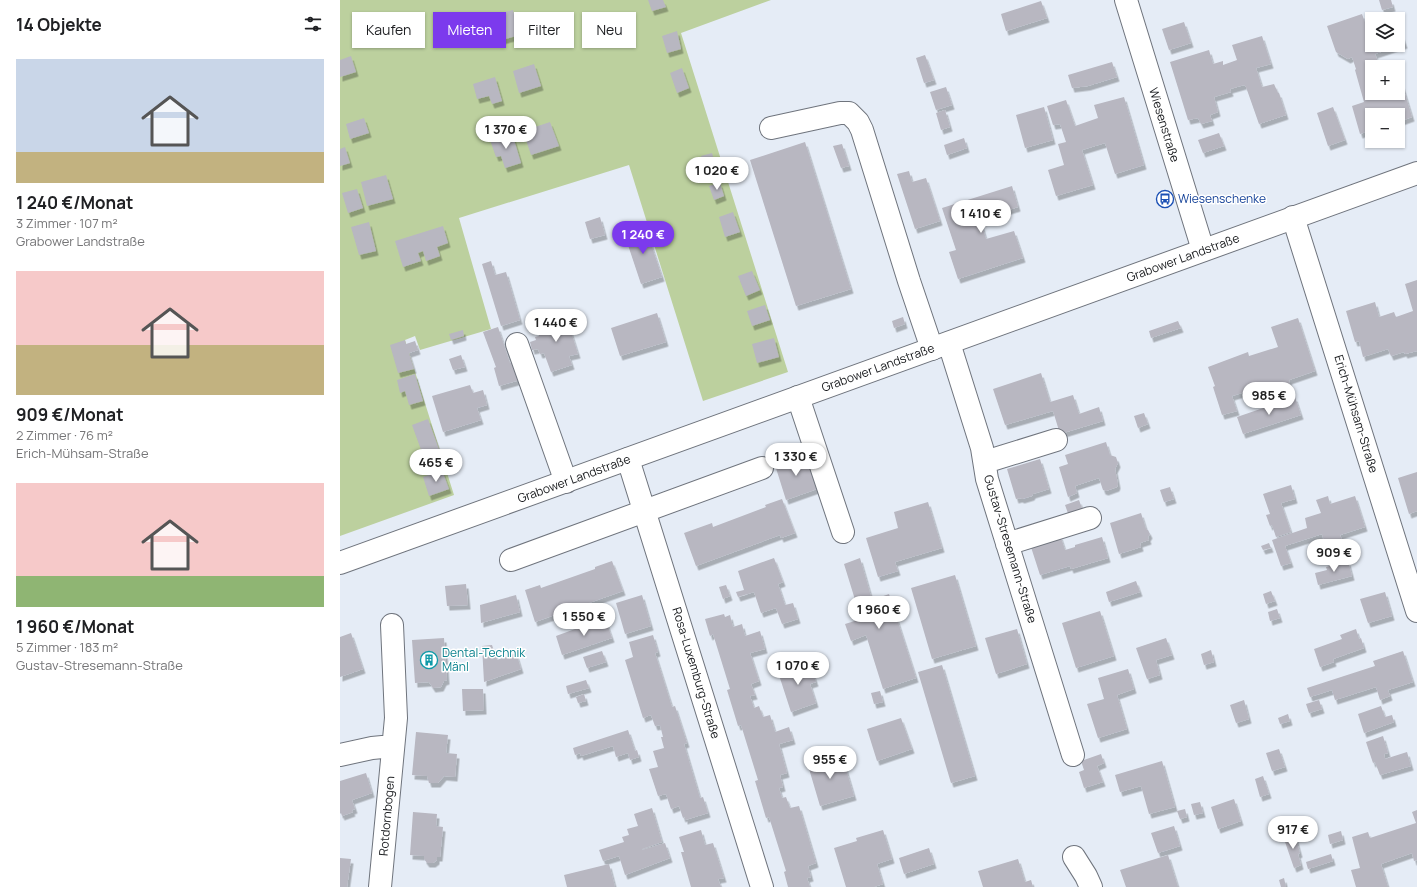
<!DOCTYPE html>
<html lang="de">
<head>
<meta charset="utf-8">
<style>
  :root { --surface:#fff; --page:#f6f6f6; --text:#202124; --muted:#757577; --accent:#7c3aed }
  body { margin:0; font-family:Manrope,sans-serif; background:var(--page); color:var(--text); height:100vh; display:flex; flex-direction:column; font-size:15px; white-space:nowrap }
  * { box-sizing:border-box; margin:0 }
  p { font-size:13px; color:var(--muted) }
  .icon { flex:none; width:22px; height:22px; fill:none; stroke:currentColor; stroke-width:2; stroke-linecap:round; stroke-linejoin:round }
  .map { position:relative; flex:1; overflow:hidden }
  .sheet { display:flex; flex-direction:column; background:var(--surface); width:340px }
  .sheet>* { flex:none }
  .hud { position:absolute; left:12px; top:12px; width:380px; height:36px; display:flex; gap:8px }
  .controls { position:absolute; left:1025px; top:12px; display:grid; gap:8px }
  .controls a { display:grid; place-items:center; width:40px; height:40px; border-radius:0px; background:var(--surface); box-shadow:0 1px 3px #0004; font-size:20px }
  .price { position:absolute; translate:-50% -34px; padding:0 9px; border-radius:14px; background:#fff; color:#222; font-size:13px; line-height:26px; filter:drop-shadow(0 1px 2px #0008) }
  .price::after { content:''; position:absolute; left:50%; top:24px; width:12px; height:9px; margin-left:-6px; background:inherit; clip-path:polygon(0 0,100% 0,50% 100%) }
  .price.active { background:var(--accent); color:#fff }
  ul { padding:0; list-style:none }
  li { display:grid; align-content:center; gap:8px; height:212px; padding:0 16px }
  li span { display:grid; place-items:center; height:124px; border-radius:0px; color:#555 }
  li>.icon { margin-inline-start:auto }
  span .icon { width:72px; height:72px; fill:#fffc; stroke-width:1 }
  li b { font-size:17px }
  h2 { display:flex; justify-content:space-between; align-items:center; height:48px; padding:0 16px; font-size:17px }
  .pill { padding:0 14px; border-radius:0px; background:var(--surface); box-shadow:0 1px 3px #0004; font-size:14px; line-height:36px }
  .pill.active { background:var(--accent); color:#fff }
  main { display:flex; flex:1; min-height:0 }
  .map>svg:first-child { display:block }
  .green { fill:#bcd09e }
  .building { fill:#b8b7c1; filter:url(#shadow) }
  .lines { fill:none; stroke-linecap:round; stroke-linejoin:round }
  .minor-casing { stroke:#6f747d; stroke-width:24 }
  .major-casing { stroke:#6f747d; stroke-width:24 }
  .minor { stroke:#fff; stroke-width:22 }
  .major { stroke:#fff; stroke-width:22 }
  .labels { text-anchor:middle; stroke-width:3; stroke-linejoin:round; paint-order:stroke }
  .street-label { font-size:12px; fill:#17191c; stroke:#fff }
  .transit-label { font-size:12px; fill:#164399; stroke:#fff; text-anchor:start }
  .culture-label { font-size:12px; fill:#0d838f; stroke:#fff; text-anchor:start }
</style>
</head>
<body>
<main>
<section class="sheet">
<h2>14 Objekte<svg class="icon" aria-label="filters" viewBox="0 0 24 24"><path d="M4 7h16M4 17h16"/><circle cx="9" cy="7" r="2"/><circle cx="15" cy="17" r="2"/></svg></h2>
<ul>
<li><span style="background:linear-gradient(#c9d6e8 75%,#c2b280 0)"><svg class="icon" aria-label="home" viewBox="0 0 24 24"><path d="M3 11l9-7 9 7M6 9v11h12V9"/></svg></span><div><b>1 240 €/Monat</b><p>3 Zimmer · 107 m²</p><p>Grabower Landstraße</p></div></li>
<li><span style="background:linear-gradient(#f6c9c9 60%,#c2b280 0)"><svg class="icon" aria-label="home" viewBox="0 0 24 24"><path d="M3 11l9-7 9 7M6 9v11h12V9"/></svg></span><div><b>909 €/Monat</b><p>2 Zimmer · 76 m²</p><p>Erich-Mühsam-Straße</p></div></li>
<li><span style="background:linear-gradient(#f6c9c9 75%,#8fb573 0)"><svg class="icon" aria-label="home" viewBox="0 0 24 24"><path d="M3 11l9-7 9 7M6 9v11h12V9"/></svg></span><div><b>1 960 €/Monat</b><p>5 Zimmer · 183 m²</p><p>Gustav-Stresemann-Straße</p></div></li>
</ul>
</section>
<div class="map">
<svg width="1077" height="887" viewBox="0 0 1077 887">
  <defs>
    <filter id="shadow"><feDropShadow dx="2.5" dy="4.5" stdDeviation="0" flood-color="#0004"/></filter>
  </defs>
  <rect width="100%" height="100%" fill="#e5ecf6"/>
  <!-- green -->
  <path class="green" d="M0 0H431L341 33 448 372 363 401 289 165 119 218 151 329 80 350 75 336 65 340 114 495 0 536Z"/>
  <!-- building -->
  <path class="building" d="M308 0H323L326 7 312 11Z
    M1039 0H1051L1053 7 1042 10Z
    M701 1 707 18 666 31 661 14Z
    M173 10 180 35 158 41 150 16Z
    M1055 13 1057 19H1037Z
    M1022 14 1029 34 1032 33V45H1058V23L1065 44 1035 54 1040 67H1032V93H1058V71L1072 117 1058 122V115H1032V130L1020 134 1012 106 1024 102 1015 70 1016 69 1012 57 1008 59 996 52 987 26Z
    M131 18 135 34 115 39 111 23Z
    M844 22 851 43 829 50 822 29Z
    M337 31 341 49 327 53 322 36Z
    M922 36 931 64 916 68 922 87 934 84 938 93H939L946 115 919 124 906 87 904 85 890 89 891 92 874 97 878 112 870 115 872 121 861 124 858 118 848 120 830 62 869 50 873 64 883 61V65L897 60 892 45Z
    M585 55 594 80 584 83 576 58Z
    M11 56 16 72 0 77V60Z
    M772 62 777 77 748 86 732 88 728 75Z
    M194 64 201 86 179 93 173 71Z
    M342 68 349 88 337 93 330 73Z
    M155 77 162 101 152 104 149 96 137 99 133 84Z
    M606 87 612 105 596 110 590 92Z
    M784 97 804 165 775 174 765 143 742 150 753 185 716 196 708 170 724 165 718 144 726 142 720 124 713 125 707 106 726 100 735 126 758 118 754 105Z
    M704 107 713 140 685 148 676 115Z
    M993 107 1005 140 988 146 977 113Z
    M605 110 610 127 601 130 596 113Z
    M24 118 29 133 10 139 6 124Z
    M210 122 219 146 191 155 183 131Z
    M172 133 181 163 165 168 161 156 156 157 150 140Z
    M879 133 884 146 863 153 858 140Z
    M624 138 627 148 607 155 604 145Z
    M465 142 511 289 456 306 410 160Z
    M502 144 509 166 501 168 493 146Z
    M5 147 10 163 0 166V149Z
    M372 153 377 170 366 173 361 156Z
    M569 171 572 182 586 178 600 221 575 229 557 174Z
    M46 175 53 199 27 206 21 182Z
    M380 183 384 196 374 200 369 186Z
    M672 186 678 207 640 219 646 239 674 231 683 258 618 279 609 252 616 250 602 208Z
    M17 189 23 208 8 213 2 193Z
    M393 212 400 232 385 237 379 217Z
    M260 217 265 235 250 239 245 222Z
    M29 222 36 251 19 255 11 227Z
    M103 226 108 243 97 247 100 256 86 261 83 251 78 253 81 261 63 267 55 241Z
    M305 226 322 277 301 284 284 233Z
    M151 261 155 275 166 272 180 320 161 326 142 264Z
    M412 271 420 290 406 296 398 276Z
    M1077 280V351L1065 354 1064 352 1051 356 1048 349 1023 357 1019 341 1015 342 1006 311 1035 302 1039 317 1054 312 1056 317 1073 311 1065 284Z
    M425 305 430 320 412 326 407 311Z
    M317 313 326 342 280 356 271 328Z
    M226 316 238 354 229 356 232 365 211 372 204 353 200 354 198 349 192 350 190 342 196 340 195 337 199 336 195 326Z
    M563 317 565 324 554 328 552 321Z
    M958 318 975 371 949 380 950 384 923 392 919 383 904 387 905 392 892 396 897 411 882 415 873 387 875 386 868 367 908 352 909 356 938 347 931 327Z
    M838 321 841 328 811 338 809 331Z
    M158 327 170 363 174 362 180 380 159 386 154 368 156 367 143 332Z
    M123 330 124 336 111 340 109 334Z
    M434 338 439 357 417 363 412 344Z
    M65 340 66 344 75 341 78 350 69 353 74 369 58 373 50 345Z
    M121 355 125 367 113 370 109 359Z
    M701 373 710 402 733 395 739 414 759 407 763 421 720 434 713 411 665 425 653 389Z
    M75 374 83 401 69 405 65 391 60 393 57 380Z
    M130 385 133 393 143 390 147 405 137 408 141 420 103 432 92 396Z
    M955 397 961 415 903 434 897 417Z
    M804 413 808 424 798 428 794 416Z
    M88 419 100 452 84 458 72 425Z
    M766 442 770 455 776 457 778 463 775 469 778 484 777 487 766 491 763 490 759 478 735 486 737 493 728 497 719 467 728 464 725 455Z
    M466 455 477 489 446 500 435 465Z
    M700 459 709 489 693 494 692 496 682 499 680 498 676 499 667 469Z
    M102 470 109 489 89 496 83 477Z
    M1077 472V511L1069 514 1058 478Z
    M951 485 955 499 941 503 951 532 936 537 932 525 930 526 926 515 930 514 923 494Z
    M830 487 834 499 824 502 820 490Z
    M988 496 990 504 1015 496 1025 527 1000 535 1002 540 985 545 982 534 945 546 951 563 941 566 932 540 967 528 965 518 981 513 976 500Z
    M442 499 455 533 441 538 440 535 356 566 344 533 372 523 373 527 426 507 425 505Z
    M739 500 743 511 729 516 725 505Z
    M588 502 602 548 555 562 558 571 538 577 526 538 558 528 554 512Z
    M801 513 806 529 808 530 810 534 808 537 809 540 800 543 801 547 779 554 770 523Z
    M720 535 725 550 735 547V545L762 537 768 558 731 569 730 566 700 575 690 544Z
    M929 543 931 548 923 550 921 546Z
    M434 558 443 582 438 584 445 605 453 603 458 619 442 624 436 608 421 613 414 592 398 597 396 592 404 590 398 571Z
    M520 558 532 600 549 594 576 678 543 689 526 635 511 641 505 624 521 619 504 564Z
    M272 561 283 591 195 622 185 590 200 585 201 588 255 569V567Z
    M1008 561 1012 576 978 585 975 573 987 570 986 567Z
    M615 575 636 646 592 659 571 588Z
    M796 581 800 592 769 602 766 592Z
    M126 584 128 605 107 606 105 586Z
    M386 585 390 596 383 599 379 587Z
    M931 591 935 601 926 604 923 594Z
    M1045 592 1052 616 1028 623 1020 599Z
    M176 595 180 612 141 623 140 605Z
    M302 595 311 626 285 634 276 603Z
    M937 609 940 618 930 621 928 612Z
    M760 611 774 656 736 668 722 623Z
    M384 614 385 617 390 615 393 627 402 624 405 636 420 631 425 649 410 653 419 681 411 684 415 695 410 696 414 708 419 706 423 717 430 715 435 732 449 727 453 740 439 744 447 773 440 775 443 787 439 788 442 798 446 797 450 808 459 806 476 863 468 866 471 877 467 878 470 887H448L444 872 446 871 429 817 426 818 415 781 418 780 401 725 398 726 387 690 390 689 373 634 370 636 365 619Z
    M265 618 272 638 222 655 216 636Z
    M677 629 687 664 656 674 645 638Z
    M1016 629 1019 639 1021 638 1024 648 993 659 994 662 980 667 974 649 1002 639 1000 635Z
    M11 633 23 669 0 677V637Z
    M313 635 318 652 315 653 332 707 335 706 347 743 344 744 360 798 363 797 368 813 345 820V817L343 818 339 806 331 809 326 794 318 796 309 769 318 767 313 751 324 748 321 737H323L320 725 315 726 311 715 303 718 285 660 293 657 289 642Z
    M104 638 107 680 104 681 101 687 93 688 89 682 75 683 72 640Z
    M826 638 832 655 816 660 820 675 807 679 796 648Z
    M152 645 157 660 176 653 181 669 144 682 142 646Z
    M871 650 874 662 864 665 861 654Z
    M262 651 266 662 247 668 243 657Z
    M1063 651 1073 682 1048 690 1050 696 1040 700 1036 687 995 700 992 690 970 697 967 688 1035 666 1033 661Z
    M469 661 476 682 470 684 476 703 451 712 438 672Z
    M602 665 635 776 611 783 578 672Z
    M788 669 794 689 777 695 787 729 758 738 747 704 764 699 758 678Z
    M246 680 249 688 228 694 226 686Z
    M122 689H143L144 710 123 711Z
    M540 691 543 702 534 704 531 693Z
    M244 694 246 701 238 703 236 697Z
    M904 700 909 719 896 723 890 705Z
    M979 700 982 709 969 713 966 704Z
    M1041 706 1045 717 1052 715 1054 722 1024 733 1018 714Z
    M948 714 950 721 940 724 938 718Z
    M561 718 572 749 537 761 527 729Z
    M288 730 295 751 297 750 299 757 290 760 288 753 276 757 273 746 241 756 240 753 235 755 233 748Z
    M76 732 108 735 106 753 117 754 115 777 104 776 98 783H89L87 776 72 775Z
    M1043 736 1048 753 1044 754 1045 759 1067 752 1071 766 1040 775 1035 762 1033 763 1026 742Z
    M939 749 945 767 932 771 926 753Z
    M761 754 764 763 757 766 763 782 744 788 739 772 744 770 741 761Z
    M485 756 493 762 503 759 514 796 480 806 467 762Z
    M822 761 835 807 809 814 801 786 780 792 775 775Z
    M26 773 32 793 12 800 15 809 12 810 13 812 2 816 1 813 0 814V781Z
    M923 776 929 794 920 797 915 779Z
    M894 799 901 821 878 829 871 807Z
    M860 802 863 813 854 815 851 804Z
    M312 808 322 842 302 849V850L325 843 330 858 285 875 279 856 263 861 259 850 284 842 282 837 289 835 287 829 298 826 294 814Z
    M845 809 847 817 840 819 837 811Z
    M1077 810V860L1074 861 1072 853 1041 864 1048 887H1016L1011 870 1020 868 1012 837 1028 832 1030 838 1076 823 1072 812Z
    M73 812 97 814 96 826 103 827 100 857H97V860L93 863H87L84 859V856L70 855Z
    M834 826 840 846 818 853 811 833Z
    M361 830 365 845 373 843 384 878 378 879 381 887H351L341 852H344L339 837Z
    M543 830 552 859 537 864 543 884 534 887H506L494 848 517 841 516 838Z
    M1001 831 1003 840 990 844 988 835Z
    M955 835 960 853 958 854 961 865 954 868 944 839Z
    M589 848 594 864 564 874 559 858Z
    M991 854 993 861 968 869 966 862Z
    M828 855 838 887H786L780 870Z
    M0 858 11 859 7 887H0Z
    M678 859 685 882 691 880 693 887H643L638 871Z
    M269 864 275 887H227L224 875Z
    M944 878 946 887H941L939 880Z"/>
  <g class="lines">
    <!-- minor casing -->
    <g class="minor-casing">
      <path id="minor" d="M786 0 863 250
        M431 128 500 113H509L518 122 522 130 569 281 592 349
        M953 217 1077 611
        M609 343 642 448 647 479 733 755
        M177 344 226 482
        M458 397 503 532
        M288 459 422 887
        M645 462 716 440
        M667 544 750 518
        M171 560 422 468
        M0 755 32 748 53 746
        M734 857 746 876 751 887
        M40 887 56 718 52 625"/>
    </g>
    <!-- major casing -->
    <g class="major-casing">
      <path id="major" d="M0 563 1077 173"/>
    </g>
    <!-- minor -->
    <use href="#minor" class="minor"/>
    <!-- major -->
    <use href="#major" class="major"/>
  </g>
  <!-- icons -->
  <defs>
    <g id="bus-ring" transform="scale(0.9)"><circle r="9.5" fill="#fff" stroke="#1a4fb4" stroke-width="1.5"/><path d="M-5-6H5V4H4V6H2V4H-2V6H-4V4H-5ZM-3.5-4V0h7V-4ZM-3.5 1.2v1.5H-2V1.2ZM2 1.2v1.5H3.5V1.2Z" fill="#1a4fb4"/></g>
    <g id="building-ring" transform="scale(0.9)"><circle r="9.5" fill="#fff" stroke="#0f9aa8" stroke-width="1.5"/><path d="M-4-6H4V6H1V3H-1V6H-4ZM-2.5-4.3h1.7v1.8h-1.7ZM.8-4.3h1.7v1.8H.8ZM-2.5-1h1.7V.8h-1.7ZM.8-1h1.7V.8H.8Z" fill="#0f9aa8"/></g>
  </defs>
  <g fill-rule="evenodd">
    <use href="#bus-ring" x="825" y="199"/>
    <use href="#building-ring" x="89" y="660"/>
  </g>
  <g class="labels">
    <!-- street labels -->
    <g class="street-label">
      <text transform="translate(824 125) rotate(73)" y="4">Wiesenstraße</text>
      <text transform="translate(843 258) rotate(-20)" y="4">Grabower Landstraße</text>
      <text transform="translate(538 368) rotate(-20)" y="4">Grabower Landstraße</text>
      <text transform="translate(1016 414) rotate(73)" y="4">Erich-Mühsam-Straße</text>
      <text transform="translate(234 479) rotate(-20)" y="4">Grabower Landstraße</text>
      <text transform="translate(670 549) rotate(73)" y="4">Gustav-Stresemann-Straße</text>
      <text transform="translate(356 673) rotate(73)" y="4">Rosa-Luxemburg-Straße</text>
      <text transform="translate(47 816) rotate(-85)" y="4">Rotdornbogen</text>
    </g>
    <!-- transit labels -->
    <g class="transit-label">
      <text x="838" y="203">Wiesenschenke</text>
    </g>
    <!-- culture labels -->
    <g class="culture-label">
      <text x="102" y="657">Dental-Technik<tspan x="102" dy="14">Mänl</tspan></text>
    </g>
  </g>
</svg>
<div class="controls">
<a><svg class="icon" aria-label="layers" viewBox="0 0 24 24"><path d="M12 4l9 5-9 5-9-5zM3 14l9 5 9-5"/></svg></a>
<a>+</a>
<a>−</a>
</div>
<b class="price" style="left:166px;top:150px">1 370 €</b>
<b class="price" style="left:377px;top:191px">1 020 €</b>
<b class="price" style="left:641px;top:234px">1 410 €</b>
<b class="price active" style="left:303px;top:255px">1 240 €</b>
<b class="price" style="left:216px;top:343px">1 440 €</b>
<b class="price" style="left:929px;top:416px">985 €</b>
<b class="price" style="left:456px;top:477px">1 330 €</b>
<b class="price" style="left:96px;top:483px">465 €</b>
<b class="price" style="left:994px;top:573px">909 €</b>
<b class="price" style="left:539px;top:630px">1 960 €</b>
<b class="price" style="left:244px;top:637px">1 550 €</b>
<b class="price" style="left:458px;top:686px">1 070 €</b>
<b class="price" style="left:490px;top:780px">955 €</b>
<b class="price" style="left:953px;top:850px">917 €</b>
<div class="hud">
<a class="pill">Kaufen</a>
<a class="pill active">Mieten</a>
<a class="pill">Filter</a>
<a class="pill">Neu</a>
</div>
</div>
</main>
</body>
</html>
